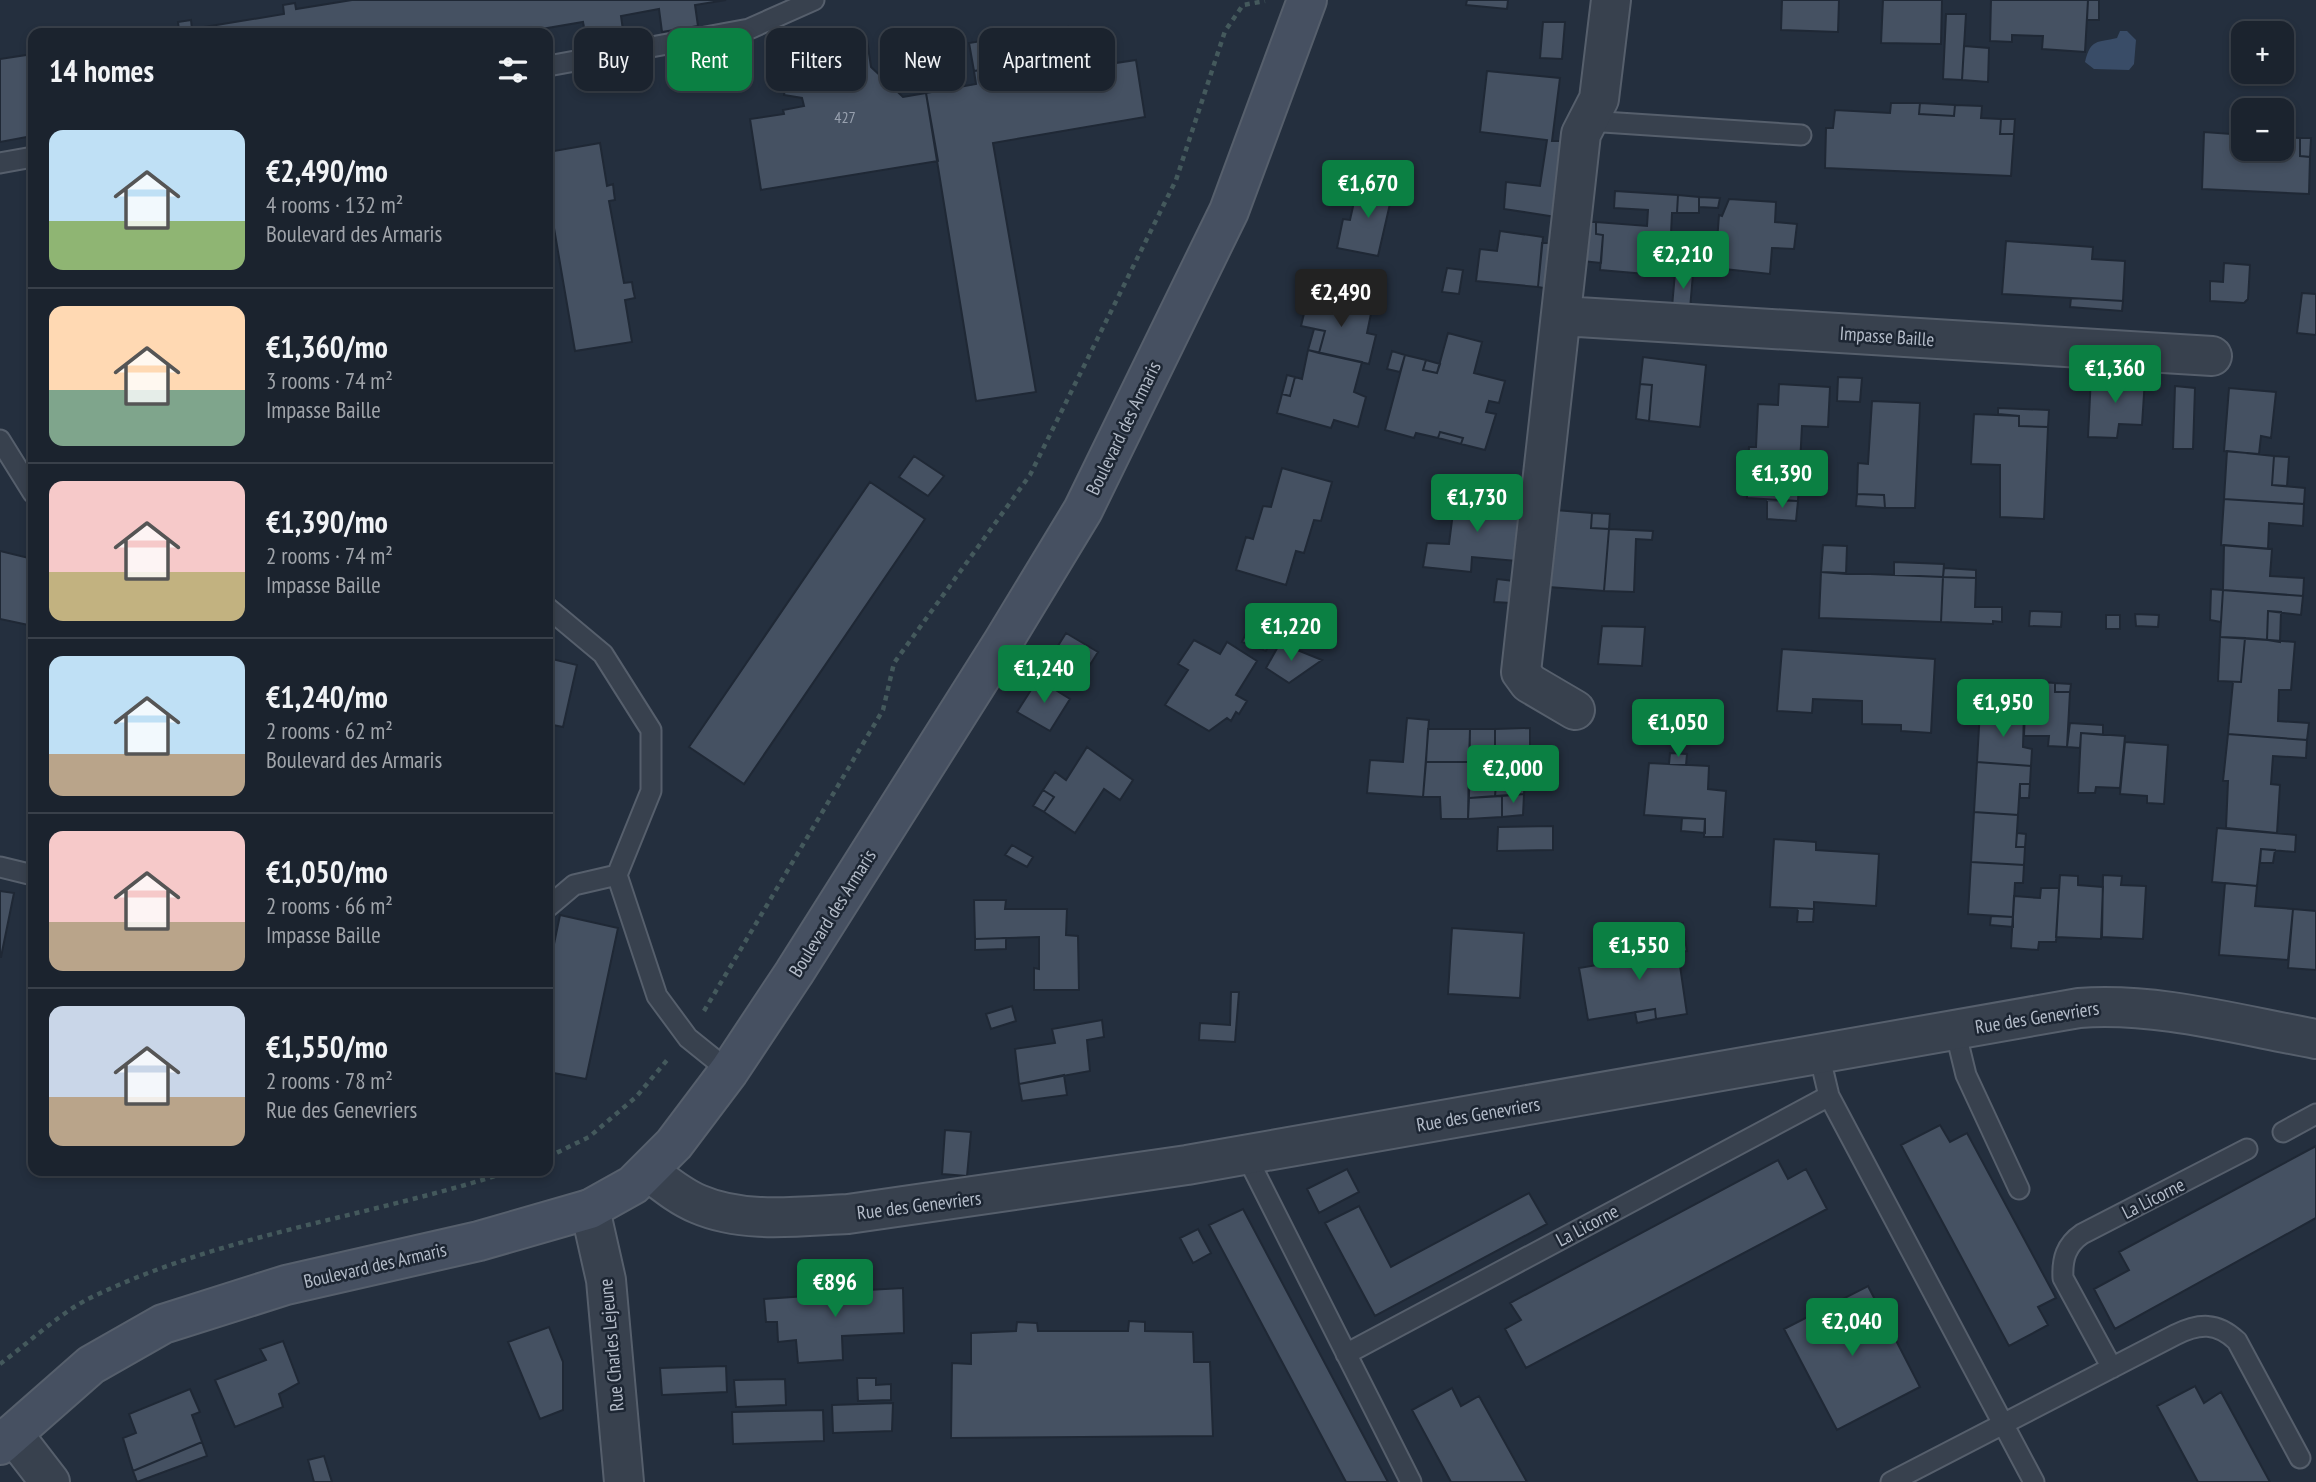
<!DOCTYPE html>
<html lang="en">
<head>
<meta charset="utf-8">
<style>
  :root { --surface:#1b232e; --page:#282f3a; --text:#f1f3f6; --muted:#a0a4aa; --line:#39404a; --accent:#0b8043 }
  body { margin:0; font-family:"PT Sans Narrow",sans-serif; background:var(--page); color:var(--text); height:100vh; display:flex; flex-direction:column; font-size:26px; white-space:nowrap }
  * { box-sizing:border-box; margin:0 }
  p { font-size:23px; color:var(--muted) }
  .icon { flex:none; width:38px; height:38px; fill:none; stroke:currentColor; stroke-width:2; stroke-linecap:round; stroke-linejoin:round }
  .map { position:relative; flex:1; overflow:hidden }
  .side { position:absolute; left:28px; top:28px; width:525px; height:1148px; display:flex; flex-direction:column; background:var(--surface); border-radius:14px; box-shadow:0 4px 10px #0003,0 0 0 2px var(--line) }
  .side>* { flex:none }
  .banner { position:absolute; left:574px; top:28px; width:665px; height:63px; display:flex; gap:14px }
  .buttons { position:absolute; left:2231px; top:21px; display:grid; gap:14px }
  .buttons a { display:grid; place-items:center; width:63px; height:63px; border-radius:14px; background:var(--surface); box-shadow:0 4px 10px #0003,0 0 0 2px var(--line); font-size:35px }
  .price { position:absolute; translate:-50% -60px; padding:0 16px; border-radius:7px; background:var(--accent); color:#fff; font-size:23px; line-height:46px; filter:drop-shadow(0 2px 4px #0008) }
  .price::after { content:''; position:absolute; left:50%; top:42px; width:21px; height:16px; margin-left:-10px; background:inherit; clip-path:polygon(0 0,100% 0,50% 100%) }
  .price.current { background:#222; color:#fff }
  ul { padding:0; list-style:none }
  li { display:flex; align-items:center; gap:21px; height:175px; padding:0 21px }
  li+li { border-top:2px solid var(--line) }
  li span { display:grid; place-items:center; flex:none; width:196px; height:140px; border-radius:14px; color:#555 }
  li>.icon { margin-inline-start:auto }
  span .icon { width:84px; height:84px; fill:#fffc; stroke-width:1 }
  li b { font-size:30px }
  h2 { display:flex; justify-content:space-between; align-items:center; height:84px; padding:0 21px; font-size:30px }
  .pill { padding:0 24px; border-radius:14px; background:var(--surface); box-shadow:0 4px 10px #0003,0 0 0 2px var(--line); font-size:24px; line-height:63px }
  .pill.current { background:var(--accent); color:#fff }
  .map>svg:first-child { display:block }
  .water { fill:#394c67 }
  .building { fill:#455162; stroke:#1f2835; stroke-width:2 }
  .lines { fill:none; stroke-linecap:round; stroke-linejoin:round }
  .service-casing { stroke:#565f6c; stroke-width:23 }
  .minor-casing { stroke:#565f6c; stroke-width:42 }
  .secondary-casing { stroke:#565f6c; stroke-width:42 }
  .path { stroke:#44595c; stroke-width:4.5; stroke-dasharray:5 5; stroke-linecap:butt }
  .service { stroke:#38414e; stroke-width:19 }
  .minor { stroke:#38414e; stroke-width:38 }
  .secondary { stroke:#465061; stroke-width:38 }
  .labels { text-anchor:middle; stroke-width:5; stroke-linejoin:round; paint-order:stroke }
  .number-label { font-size:16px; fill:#98a1af }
  .street-label { font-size:19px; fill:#b4bcc9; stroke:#1d2633 }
</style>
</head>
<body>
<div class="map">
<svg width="2316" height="1482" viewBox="0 0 2316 1482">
  <rect width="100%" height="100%" fill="#242f3e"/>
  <!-- water -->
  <path class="water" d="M2120 31H2127L2136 40 2134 64 2129 70 2094 69 2085 62C2091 38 2097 43 2117 38Z"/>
  <!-- building -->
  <path class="building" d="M352 0H726L695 5 698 26 662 32 659 9 621 16 624 37 587 43 583 22 518 33H159L179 30 178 22 191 20 192 29 284 14 283 5 295 3 296 9Z
    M1467 0H1508L1507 9 1466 5Z
    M1782 0H1839L1838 32 1781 30Z
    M1883 0H1942L1941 44 1881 43Z
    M1991 0H2088L2085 52 2042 49 2043 36 2012 35V42L1990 41Z
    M2088 0H2099V20H2087Z
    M1946 14H1966L1962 80 1943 79Z
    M1543 22H1565L1562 59 1540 58Z
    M1068 27 1075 68 1000 81 998 67 974 71 969 43Z
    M867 40 871 67 903 97 926 93 938 161 761 190 750 119 784 114 783 110 804 106 802 98 784 95 786 82 791 81 783 53Z
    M1964 46 1989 48 1988 82 1962 80Z
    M1094 53 1096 66 1136 60 1145 117 993 143 1036 392 976 401 926 93 976 84 974 71 998 67 1000 81 1075 68 1073 57Z
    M33 54V112H29L32 136 0 142V59Z
    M1487 71 1560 78 1552 141H1565L1556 217 1504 209 1506 182 1540 186 1547 140 1480 132Z
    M1891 103H1920L1919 114 1954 116 1955 105 1982 106 1981 118 2001 119 2000 134H2014L2011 176 1825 168 1826 128H1833L1835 110 1890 113Z
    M1920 103 1955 105 1954 116 1919 114Z
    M2001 119H2015L2014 134H2000Z
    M2233 122 2244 123V149H2282V137L2300 138V156L2310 157 2309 194 2202 189 2204 132 2231 134Z
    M2300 138H2311L2310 157 2300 156Z
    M600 143 607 186 613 184 614 193 615 200 609 201 624 283 632 282 633 289 635 298 625 300 632 342 575 351 548 193V152Z
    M1360 176 1373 178 1369 195 1356 193Z
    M1373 178 1395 182 1378 256 1337 248 1343 219 1350 220 1356 193 1369 195Z
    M1615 191 1678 195 1677 213H1672L1669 276 1600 270 1603 235 1596 234V222L1647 226 1648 210 1614 208Z
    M1678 195 1699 197V213H1677Z
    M1699 197 1720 198 1718 208 1699 207Z
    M1729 199 1776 202 1775 222 1797 224 1794 249 1772 248 1770 274 1715 268 1719 215 1722 216Z
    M1584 222H1596V234L1603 235 1601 263 1582 261Z
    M1500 231 1543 237 1538 287 1476 281 1480 249 1497 251Z
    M2006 241 2093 247 2092 259 2125 261 2123 301 2002 294Z
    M1542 243H1554L1549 289 1538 287Z
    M2224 263 2250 265 2248 299 2244 303 2210 301V281L2223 282Z
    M1447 268 1463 270 1459 294 1442 292Z
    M1675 273 1693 274 1690 309 1672 307Z
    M2302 293 2316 294V335L2297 333Z
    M1308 297 1335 303 1336 300 1372 309 1367 333 1376 335 1369 364 1319 353 1325 331 1301 326Z
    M2071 298 2123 301 2122 311 2070 307Z
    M1314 329 1325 331 1319 353 1308 350Z
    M1448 333 1482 342 1474 373 1505 381 1499 403 1489 401 1486 412 1496 414 1485 450 1461 444 1463 438 1440 432 1438 438 1416 433 1414 438 1385 430 1405 355 1426 360 1423 370 1437 373Z
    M1308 350 1362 362 1354 392 1366 397 1358 427 1334 420 1331 428 1277 413 1282 394 1290 396 1295 377 1302 379Z
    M1392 351 1405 355 1400 372 1387 369Z
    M1643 357 1706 365 1700 427 1649 421 1652 385 1640 384Z
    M1426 360 1440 364 1437 373 1423 370Z
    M1287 375 1295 377 1290 396 1282 394Z
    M2091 376 2145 379 2142 425 2119 424 2117 438 2088 437Z
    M1838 377 1862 378 1860 402 1837 401Z
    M1640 384 1652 385 1649 421 1636 419Z
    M1779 384 1830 387 1828 427 1802 426 1798 501 1747 498 1749 447H1756L1758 404 1778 405Z
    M2175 386 2195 388 2193 449H2173Z
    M2229 388 2276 392 2271 438 2261 436 2259 454 2224 451Z
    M1872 401 1920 403 1915 508H1885L1884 495 1857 494 1858 463 1868 464Z
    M1998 408 2049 410 2048 427 2019 426V416L1998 414Z
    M1974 414 2019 416V426L2048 427 2044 519 2000 517V465L1971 464Z
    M1440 432 1463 438 1461 444 1438 438Z
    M2227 451 2274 456 2272 485 2305 488 2304 504 2224 499Z
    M914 456 944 476 928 496 899 477Z
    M2274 456 2289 457 2287 486 2272 485Z
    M1282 468 1332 482 1321 521 1314 520 1304 553 1296 551 1286 585 1236 570 1246 537 1253 539 1263 506 1271 507Z
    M870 482 925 519 744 784 689 747Z
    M1456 489 1523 508 1517 561 1472 557 1471 572 1423 567 1427 543 1449 544Z
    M1857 494 1884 495 1885 508 1856 506Z
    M2224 499 2304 504 2303 526 2269 523 2268 549 2221 545Z
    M1767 500 1798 501 1796 521 1767 519Z
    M1555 510 1592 513 1591 528 1609 529 1604 591 1548 587Z
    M1592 513 1610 514 1609 529 1591 528Z
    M1609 529 1653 531 1652 540 1636 539 1634 592 1604 591Z
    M1823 545 1847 546 1846 574 1821 572Z
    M2224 545 2272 549 2270 576 2304 578 2303 596 2223 590Z
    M0 551 33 559V626L0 619Z
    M1894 562 1944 564 1943 577 1894 575Z
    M1944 568 1976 570V578L1943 577Z
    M1821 572 1943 577 1941 622 1819 618Z
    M1943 577 1976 578 1975 607H2002V622L1993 621V624L1941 622Z
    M1497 579 1514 581 1512 603 1494 602Z
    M2211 589 2223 590 2221 622 2210 620Z
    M2223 590 2303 596 2301 615 2268 611 2267 640 2220 637Z
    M2030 611 2062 612 2061 627 2029 626Z
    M2268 611 2281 612 2280 642 2267 640Z
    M2135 614 2159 615 2158 627 2136 626Z
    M2106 615H2120V629H2106Z
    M1250 624 1274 633 1266 651 1242 642Z
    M1602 626 1645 627 1642 666 1598 664Z
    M1066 633 1098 652 1083 676 1051 657Z
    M2220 637 2245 638 2241 682 2218 681Z
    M2245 638 2295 642 2291 690H2279L2278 721 2309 723 2307 740 2228 734 2233 682H2241Z
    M1194 640 1220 654 1227 642 1257 661 1236 695 1247 701 1239 714 1236 712 1231 721 1227 718 1209 731 1165 705 1188 670 1178 664Z
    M1280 643 1322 660 1289 683 1266 668Z
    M1782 649 1935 659 1931 733 1901 731V725L1862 724V701L1813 699 1812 713 1777 711Z
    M548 658 577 665 563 727 548 724Z
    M1038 679 1070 699 1050 731 1017 712Z
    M2026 681 2055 683V692H2070L2067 747 2048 746 2049 736H2024Z
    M2055 683 2071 684 2070 692H2055Z
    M2005 702 2025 703 2024 713 2004 712Z
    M1980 710 2024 713 2023 747 2032 749 2031 766 1977 762Z
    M1407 718 1429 720 1423 797 1367 793 1370 760 1403 762Z
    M2070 723 2103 725V735L2081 733 2080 748 2067 747Z
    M1530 728V757L1526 761 1495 762V729Z
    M1428 729H1470L1469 762H1426Z
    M1470 729H1495V762H1498L1495 796 1469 798Z
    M2081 733 2125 736 2120 788 2096 787 2095 793H2078Z
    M2228 734 2307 740 2306 758 2273 756 2271 784 2280 785 2277 833 2226 828 2228 781H2223Z
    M2125 742 2168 745 2164 804 2147 803V796L2120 794Z
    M1087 747 1133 780 1120 800 1104 789 1075 833 1044 812 1054 797 1043 790 1055 772 1066 780Z
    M1670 753 1687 754 1686 765 1669 764Z
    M1526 761 1524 794 1495 796 1498 762Z
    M1426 762H1469L1468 819H1441L1440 797H1423Z
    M1977 762 2031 766 2030 784H2020L2018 815 1974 812Z
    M1649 763 1709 766 1708 789 1726 791 1723 837H1704L1705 819 1644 815Z
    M2020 784H2030L2029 798H2020Z
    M1043 790 1054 797 1044 812 1033 806Z
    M1524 794 1523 815 1502 817V796Z
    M1502 796V817L1468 819 1469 798Z
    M1974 812 2018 815 2016 847H2025L2024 865 1971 862Z
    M1682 818 1705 819V833L1681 831Z
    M1553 826V850L1497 851 1498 827Z
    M2217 828 2296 835 2295 852 2261 849 2257 886 2212 882Z
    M2017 833 2026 834 2025 847H2016Z
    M1774 839 1816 842V850L1879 854 1876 906 1814 902V909L1770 907Z
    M1012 845 1033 857 1027 867 1005 855Z
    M2261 849 2275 850 2273 863H2260Z
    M1971 862 2024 865 2023 883H2015L2013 917 1968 914Z
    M2060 875 2078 876V885L2103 887 2101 939 2056 937Z
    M2103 875 2122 876 2121 885 2146 886 2143 939 2102 937Z
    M2225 883 2257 886 2255 906 2293 909 2288 960 2219 955Z
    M2041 888H2059L2056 942H2039L2038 950 2011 948 2014 896 2040 898Z
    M0 891 14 893 1 957H0Z
    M974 900H1006L1005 909H1067L1066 935 1078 936 1079 990H1034V968L1039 969V937L975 939Z
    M1798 909H1814L1813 922H1797Z
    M2293 909 2316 911V970L2288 968Z
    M560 915 618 928 586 1079 548 1072V973Z
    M1991 916 2013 917V927L1990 925Z
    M1683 923V927L1653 933V928Z
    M1683 927 1687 951 1678 952 1687 1014 1656 1019 1655 1009 1588 1020 1579 968 1657 955 1653 933Z
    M1452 928 1524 933 1520 998 1448 994Z
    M1653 933 1657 955 1610 963 1607 940Z
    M1006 938V949L975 950V939Z
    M1231 992H1239L1235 1042 1199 1040 1200 1023 1230 1025Z
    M1012 1006 1016 1021 991 1029 986 1014Z
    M1655 1009 1656 1019 1637 1023 1635 1012Z
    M1102 1020 1104 1037 1087 1040 1090 1071 1019 1084 1015 1049 1055 1043 1052 1029Z
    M1064 1075 1067 1095 1022 1101 1019 1084Z
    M1940 1125 1950 1142 1967 1133 2056 1298 2038 1307 2048 1325 2009 1346 1901 1145Z
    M945 1130 971 1132 967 1176 942 1174Z
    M2316 1146V1218L2115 1329 2094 1289 2129 1270 2119 1252Z
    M1778 1160 1788 1179 1806 1169 1827 1209 1526 1368 1505 1329 1521 1320 1510 1303Z
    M1347 1169 1359 1192 1319 1213 1307 1189Z
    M1529 1193 1547 1224 1375 1316 1325 1223 1359 1206 1391 1267Z
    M1243 1209 1388 1482H1346L1209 1225Z
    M1198 1229 1211 1253 1193 1263 1180 1238Z
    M866 1285 868 1290 903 1288 904 1333 842 1336 843 1360 798 1363 796 1340 778 1342 777 1322H766L764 1299 835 1294V1286Z
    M1868 1286 1920 1387 1837 1430 1784 1329Z
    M1129 1321 1145 1322V1331L1193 1332 1194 1362H1210L1213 1436 951 1438 952 1363 971 1364V1333L1016 1331 1017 1322 1037 1323 1038 1331H1128Z
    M549 1327 563 1362V1410L540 1419 508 1342Z
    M283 1341 299 1383 279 1394 283 1407 235 1427 215 1380 266 1360 260 1349Z
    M726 1366 727 1392 662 1395 660 1368Z
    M857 1378H876V1385L891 1384V1400L858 1401Z
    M785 1379 786 1405 736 1407 734 1380Z
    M2195 1386 2204 1403 2221 1392 2270 1482H2198L2157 1406Z
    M1452 1388 1461 1406 1479 1396 1527 1482H1451L1412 1410Z
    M190 1389 200 1412 192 1415 202 1442 133 1471 123 1438 136 1433 129 1414Z
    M893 1403 892 1431 833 1433 832 1405Z
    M823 1410 824 1441 733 1444 732 1412Z
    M202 1442 207 1456 137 1482 133 1471Z
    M324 1456 332 1482H314L308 1460Z"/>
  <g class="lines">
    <!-- service casing -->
    <g class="service-casing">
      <path id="service" d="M548 66 749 29 814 0
        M1588 121 1801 135
        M0 163 33 157
        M0 440 33 493
        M548 608 603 654 651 730V791L617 875 657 996 688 1038 729 1071
        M0 867 33 875
        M548 907 574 885 617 875
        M1955 1030 1966 1075 2019 1189
        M1819 1054 1829 1096 2034 1482
        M2283 1132 2316 1114
        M1246 1155 1411 1482
        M1346 1354 1829 1096
        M2112 1368 2063 1278C2062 1259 2066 1245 2082 1234L2247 1149
        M1891 1482 2175 1335C2199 1323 2217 1322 2237 1341L2300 1458"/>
    </g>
    <!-- minor casing -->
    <g class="minor-casing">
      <path id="minor" d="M1562 316 2212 356
        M1575 710 1529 683 1521 672 1581 134 1599 99 1611 0
        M648 1171C664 1183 679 1196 698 1204 744 1224 800 1216 848 1214L1187 1165 2079 1008C2157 1002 2239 1025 2316 1039
        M590 1209 606 1280 624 1482
        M13 1434 50 1482"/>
    </g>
    <!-- secondary casing -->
    <g class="secondary-casing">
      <path id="secondary" d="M0 1445 91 1365 163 1324 286 1285 479 1241 590 1209 633 1185 674 1144 729 1071 794 973 1003 642 1083 510 1229 211 1307 0"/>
    </g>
    <!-- path -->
    <path class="path" d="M704 1011 883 710 894 663 1030 475 1176 180 1225 31 1243 5 1265 1
      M548 1157 589 1137 636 1097 668 1059
      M0 1364C27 1344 60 1313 90 1298 222 1234 373 1216 511 1171"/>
    <!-- service -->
    <use href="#service" class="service"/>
    <!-- minor -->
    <use href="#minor" class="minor"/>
    <!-- secondary -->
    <use href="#secondary" class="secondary"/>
  </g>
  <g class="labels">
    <!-- number labels -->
    <g class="number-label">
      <text x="845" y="123">427</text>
    </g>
    <!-- street labels -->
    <g class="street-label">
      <text transform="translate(1887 336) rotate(4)" y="7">Impasse Baille</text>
      <text transform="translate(1123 428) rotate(-64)" y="7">Boulevard des Armaris</text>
      <text transform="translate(832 913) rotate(-58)" y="7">Boulevard des Armaris</text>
      <text transform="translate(2037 1017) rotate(-9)" y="7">Rue des Genevriers</text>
      <text transform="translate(1478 1114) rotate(-10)" y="7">Rue des Genevriers</text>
      <text transform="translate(2153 1198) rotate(-27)" y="7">La Licorne</text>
      <text transform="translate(919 1205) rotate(-7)" y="7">Rue des Genevriers</text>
      <text transform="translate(1587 1225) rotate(-28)" y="7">La Licorne</text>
      <text transform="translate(375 1265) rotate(-13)" y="7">Boulevard des Armaris</text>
      <text transform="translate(611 1345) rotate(-95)" y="7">Rue Charles Lejeune</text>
    </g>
  </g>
</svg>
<div class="buttons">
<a>+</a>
<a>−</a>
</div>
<b class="price" style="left:1368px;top:220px">€1,670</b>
<b class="price" style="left:1683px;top:291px">€2,210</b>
<b class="price current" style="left:1341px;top:329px">€2,490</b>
<b class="price" style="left:2115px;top:405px">€1,360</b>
<b class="price" style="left:1782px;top:510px">€1,390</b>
<b class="price" style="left:1477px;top:534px">€1,730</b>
<b class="price" style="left:1291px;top:663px">€1,220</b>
<b class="price" style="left:1044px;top:705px">€1,240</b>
<b class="price" style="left:2003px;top:739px">€1,950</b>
<b class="price" style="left:1678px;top:759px">€1,050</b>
<b class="price" style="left:1513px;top:805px">€2,000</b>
<b class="price" style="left:1639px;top:982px">€1,550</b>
<b class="price" style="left:835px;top:1319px">€896</b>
<b class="price" style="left:1852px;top:1358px">€2,040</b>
<div class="banner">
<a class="pill">Buy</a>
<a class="pill current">Rent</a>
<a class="pill">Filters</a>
<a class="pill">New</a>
<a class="pill">Apartment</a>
</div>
<section class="side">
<h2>14 homes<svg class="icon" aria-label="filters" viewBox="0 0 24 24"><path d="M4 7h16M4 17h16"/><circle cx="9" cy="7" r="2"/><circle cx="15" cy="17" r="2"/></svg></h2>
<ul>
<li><span style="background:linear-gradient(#bfe0f5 65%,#8fb573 0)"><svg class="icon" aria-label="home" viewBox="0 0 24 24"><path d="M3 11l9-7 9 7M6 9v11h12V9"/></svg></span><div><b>€2,490/mo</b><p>4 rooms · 132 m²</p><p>Boulevard des Armaris</p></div></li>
<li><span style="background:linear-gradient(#ffd9b3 60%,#7fa58c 0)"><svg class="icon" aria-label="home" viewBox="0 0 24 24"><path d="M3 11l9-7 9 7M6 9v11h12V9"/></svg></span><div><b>€1,360/mo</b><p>3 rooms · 74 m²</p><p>Impasse Baille</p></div></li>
<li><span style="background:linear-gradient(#f6c9c9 65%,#c2b280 0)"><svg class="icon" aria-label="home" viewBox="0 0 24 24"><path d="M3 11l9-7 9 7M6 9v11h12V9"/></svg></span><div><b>€1,390/mo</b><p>2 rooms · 74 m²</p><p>Impasse Baille</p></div></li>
<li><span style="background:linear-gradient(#bfe0f5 70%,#b9a48a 0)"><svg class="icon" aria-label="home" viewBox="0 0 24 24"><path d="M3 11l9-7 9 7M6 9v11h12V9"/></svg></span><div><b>€1,240/mo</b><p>2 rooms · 62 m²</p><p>Boulevard des Armaris</p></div></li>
<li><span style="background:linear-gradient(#f6c9c9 65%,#b9a48a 0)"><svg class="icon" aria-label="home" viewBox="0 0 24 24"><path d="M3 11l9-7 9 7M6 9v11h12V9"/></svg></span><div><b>€1,050/mo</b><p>2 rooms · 66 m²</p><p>Impasse Baille</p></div></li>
<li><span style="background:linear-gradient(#c9d6e8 65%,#b9a48a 0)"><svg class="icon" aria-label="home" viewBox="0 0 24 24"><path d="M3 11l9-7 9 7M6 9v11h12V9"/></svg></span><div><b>€1,550/mo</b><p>2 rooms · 78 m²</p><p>Rue des Genevriers</p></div></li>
</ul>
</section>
</div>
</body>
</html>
